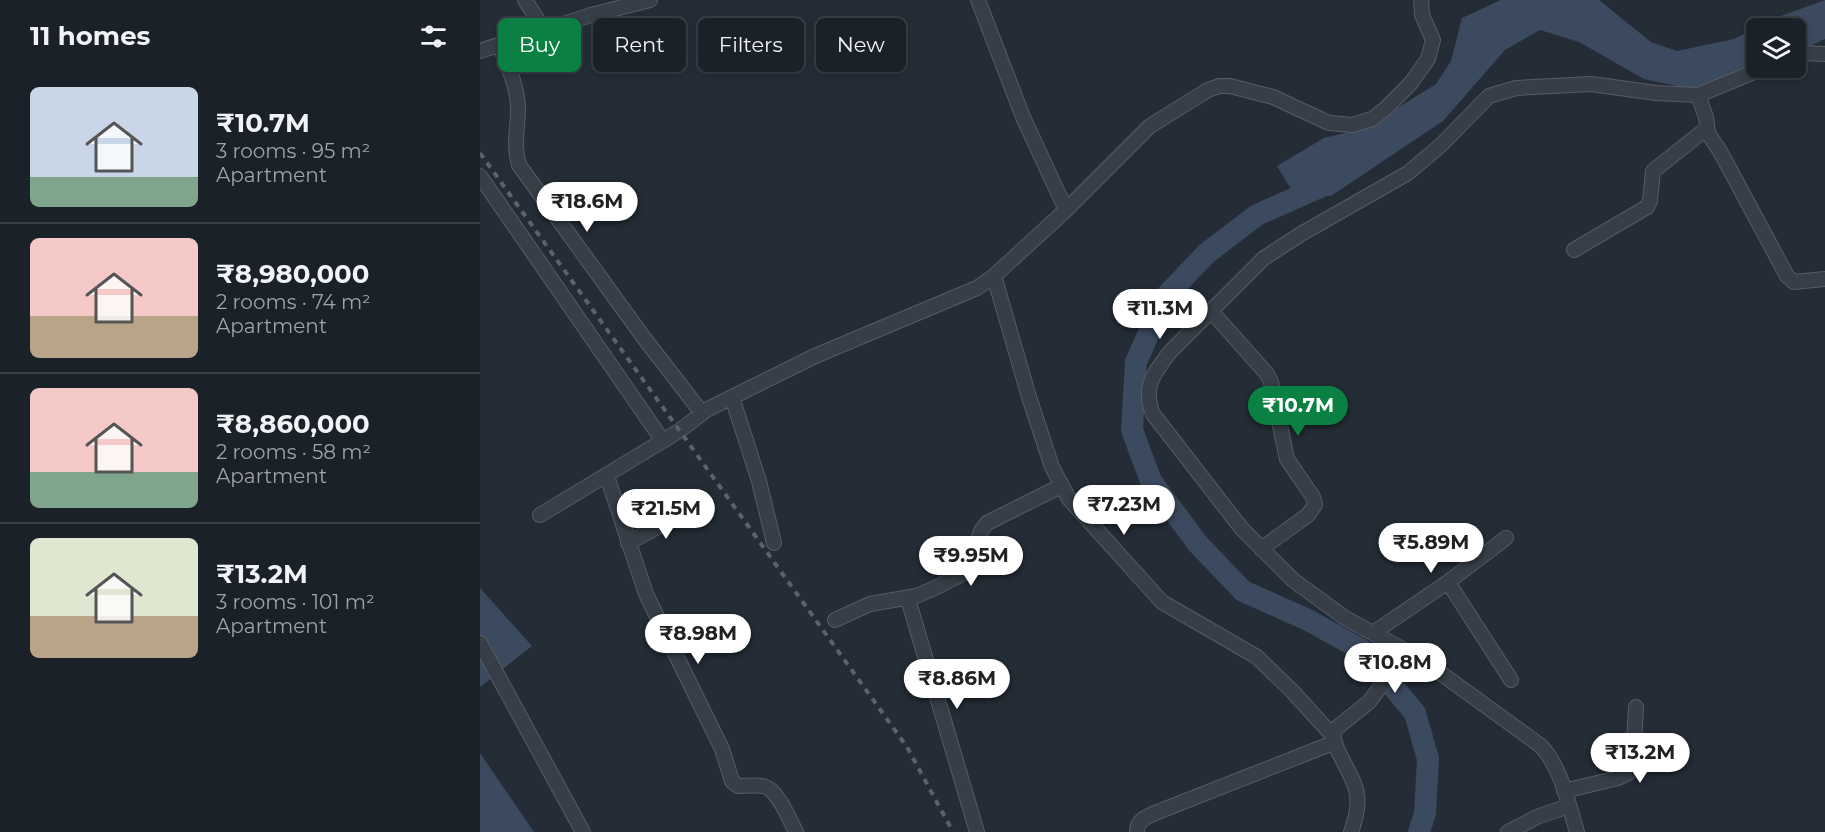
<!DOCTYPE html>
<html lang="en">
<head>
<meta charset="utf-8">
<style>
  :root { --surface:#1b2128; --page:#282e34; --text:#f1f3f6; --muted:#a0a3a8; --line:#393e45; --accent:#0b8043 }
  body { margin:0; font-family:Montserrat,sans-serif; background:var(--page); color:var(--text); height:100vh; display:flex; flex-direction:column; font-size:22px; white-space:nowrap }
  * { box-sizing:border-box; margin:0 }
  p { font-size:20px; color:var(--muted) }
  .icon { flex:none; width:33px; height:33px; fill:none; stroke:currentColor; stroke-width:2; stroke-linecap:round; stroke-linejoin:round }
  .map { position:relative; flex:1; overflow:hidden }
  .details { display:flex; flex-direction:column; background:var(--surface); width:480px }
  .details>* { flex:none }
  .top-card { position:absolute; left:18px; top:18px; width:570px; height:54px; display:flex; gap:12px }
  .buttons { position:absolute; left:1266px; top:18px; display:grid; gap:12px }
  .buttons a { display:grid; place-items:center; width:60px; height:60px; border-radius:9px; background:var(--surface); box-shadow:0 3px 9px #0003,0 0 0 2px var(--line); font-size:30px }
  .price { position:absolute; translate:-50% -51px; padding:0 14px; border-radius:21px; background:#fff; color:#222; font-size:20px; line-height:39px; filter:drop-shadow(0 2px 3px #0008) }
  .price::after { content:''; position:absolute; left:50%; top:36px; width:18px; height:14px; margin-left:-9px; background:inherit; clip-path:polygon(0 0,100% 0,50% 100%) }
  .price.on { background:var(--accent); color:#fff }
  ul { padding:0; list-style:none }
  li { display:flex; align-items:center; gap:18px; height:150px; padding:0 30px }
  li+li { border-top:2px solid var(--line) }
  li span { display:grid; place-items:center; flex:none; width:168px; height:120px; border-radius:9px; color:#555 }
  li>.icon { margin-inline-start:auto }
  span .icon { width:72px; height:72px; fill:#fffc; stroke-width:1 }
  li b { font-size:26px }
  h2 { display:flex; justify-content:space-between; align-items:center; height:72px; padding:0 30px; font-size:26px }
  .tag { padding:0 21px; border-radius:9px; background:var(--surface); box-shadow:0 3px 9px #0003,0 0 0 2px var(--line); font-size:21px; line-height:54px }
  .tag.on { background:var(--accent); color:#fff }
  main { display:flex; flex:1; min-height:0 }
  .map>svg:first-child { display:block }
  .water { fill:#3b4a5e }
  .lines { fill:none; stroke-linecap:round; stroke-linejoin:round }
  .river { stroke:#3b4a5e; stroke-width:22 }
  .minor-casing { stroke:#555c65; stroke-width:16 }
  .minor { stroke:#373e47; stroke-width:14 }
  .rail { stroke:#59626e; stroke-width:4; stroke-dasharray:6 6; stroke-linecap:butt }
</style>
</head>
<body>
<main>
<section class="details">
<h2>11 homes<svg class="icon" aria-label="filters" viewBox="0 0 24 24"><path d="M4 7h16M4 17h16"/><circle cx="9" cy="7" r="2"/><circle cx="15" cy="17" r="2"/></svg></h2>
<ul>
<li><span style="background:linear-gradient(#c9d6e8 75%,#7fa58c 0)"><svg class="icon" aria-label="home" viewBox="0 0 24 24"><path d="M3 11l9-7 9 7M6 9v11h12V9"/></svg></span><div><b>₹10.7M</b><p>3 rooms · 95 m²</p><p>Apartment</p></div></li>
<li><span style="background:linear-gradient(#f6c9c9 65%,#b9a48a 0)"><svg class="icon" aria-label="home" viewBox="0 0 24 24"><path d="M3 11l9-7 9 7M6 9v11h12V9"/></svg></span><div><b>₹8,980,000</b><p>2 rooms · 74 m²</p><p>Apartment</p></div></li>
<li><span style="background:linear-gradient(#f6c9c9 70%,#7fa58c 0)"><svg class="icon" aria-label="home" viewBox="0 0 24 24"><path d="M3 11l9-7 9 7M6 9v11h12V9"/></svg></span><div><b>₹8,860,000</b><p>2 rooms · 58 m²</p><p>Apartment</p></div></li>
<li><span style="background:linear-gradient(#dfe7d0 65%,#b9a48a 0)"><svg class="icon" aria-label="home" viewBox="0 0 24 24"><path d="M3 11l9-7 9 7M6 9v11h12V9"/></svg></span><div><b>₹13.2M</b><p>3 rooms · 101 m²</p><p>Apartment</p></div></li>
</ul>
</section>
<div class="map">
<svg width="1345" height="832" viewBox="0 0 1345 832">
  <rect width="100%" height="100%" fill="#242c36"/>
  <!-- water -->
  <path class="water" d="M1021 0H1119L1171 42 1197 51 1254 39 1290 20 1345 0V39L1316 52V28H1276V68L1246 84 1206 88 1164 79 1099 42 1060 30 1025 50 963 121 851 196H823L811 189 797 166 844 138 885 128 956 84 971 61 982 18Z
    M0 588 52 646 0 687Z
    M0 753 54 832H0Z"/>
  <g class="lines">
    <!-- river -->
    <path class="river" d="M849 183 777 215 727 253 685 297 656 362 652 430 671 481 718 544 763 591 828 620 882 650 935 713 948 759 945 813 939 832"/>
    <!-- minor casing -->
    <g class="minor-casing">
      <path id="minor" d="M45 0 64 30
        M498 0 543 117 586 210
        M20 45C27 65 38 87 38 109 38 128 33 145 39 165L164 338 222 413
        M0 51 111 15 170 0
        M1316 55 1325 53 1345 54
        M1218 95 1226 117 1228 133 1241 153 1307 276 1314 282 1345 279
        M0 176 183 441
        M1094 250 1167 207 1170 201 1173 171 1226 129
        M514 276 549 397 572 467 589 499 682 602 777 657 813 692 853 736
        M731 311 787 374 791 382 807 459 833 497 835 505 828 515 781 549
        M252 397 279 481 294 543
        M127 476 166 594 242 749 252 781 258 786C266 786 275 785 283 786 298 789 309 819 316 832
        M60 515 199 431 228 409 335 356 497 288 514 276 586 210 670 126 728 90 739 86H750L793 97 849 123 873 125 892 119 905 109 931 83 948 59 953 40 942 15 941 0
        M148 543 209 510
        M968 582 1031 680
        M428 599 497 832
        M355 620 390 604 436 596 455 588 486 572 501 531 507 523 581 486
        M893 633 968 582 1026 538
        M0 643 103 832
        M1084 791 1138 778 1148 773 1153 762 1156 707
        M657 832C657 820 665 818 675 813L853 743
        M871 832C875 821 879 807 877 795 875 774 850 748 854 730L889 702 927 652
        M1028 832 1059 816 1089 806
        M1097 832C1088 803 1082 769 1061 746L944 661 865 618 813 580 762 529 673 414C662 387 674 373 690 352L784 258 821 234 928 173 961 145 1009 96 1036 88 1111 84 1176 93 1218 95 1284 68"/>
    </g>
    <!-- minor -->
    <use href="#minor" class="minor"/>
    <!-- rail -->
    <path class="rail" d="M0 153 427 747 473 832"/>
  </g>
</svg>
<div class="buttons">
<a><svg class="icon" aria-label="layers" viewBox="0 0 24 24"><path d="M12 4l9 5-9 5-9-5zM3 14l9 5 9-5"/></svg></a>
</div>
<b class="price" style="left:107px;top:233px">₹18.6M</b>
<b class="price" style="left:680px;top:340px">₹11.3M</b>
<b class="price on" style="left:818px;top:437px">₹10.7M</b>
<b class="price" style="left:644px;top:536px">₹7.23M</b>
<b class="price" style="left:186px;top:540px">₹21.5M</b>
<b class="price" style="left:951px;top:574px">₹5.89M</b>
<b class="price" style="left:491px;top:587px">₹9.95M</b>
<b class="price" style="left:218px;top:665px">₹8.98M</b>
<b class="price" style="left:915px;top:694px">₹10.8M</b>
<b class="price" style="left:477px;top:710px">₹8.86M</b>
<b class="price" style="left:1160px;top:784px">₹13.2M</b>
<div class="top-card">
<a class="tag on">Buy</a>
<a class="tag">Rent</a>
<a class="tag">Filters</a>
<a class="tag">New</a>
</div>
</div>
</main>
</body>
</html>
